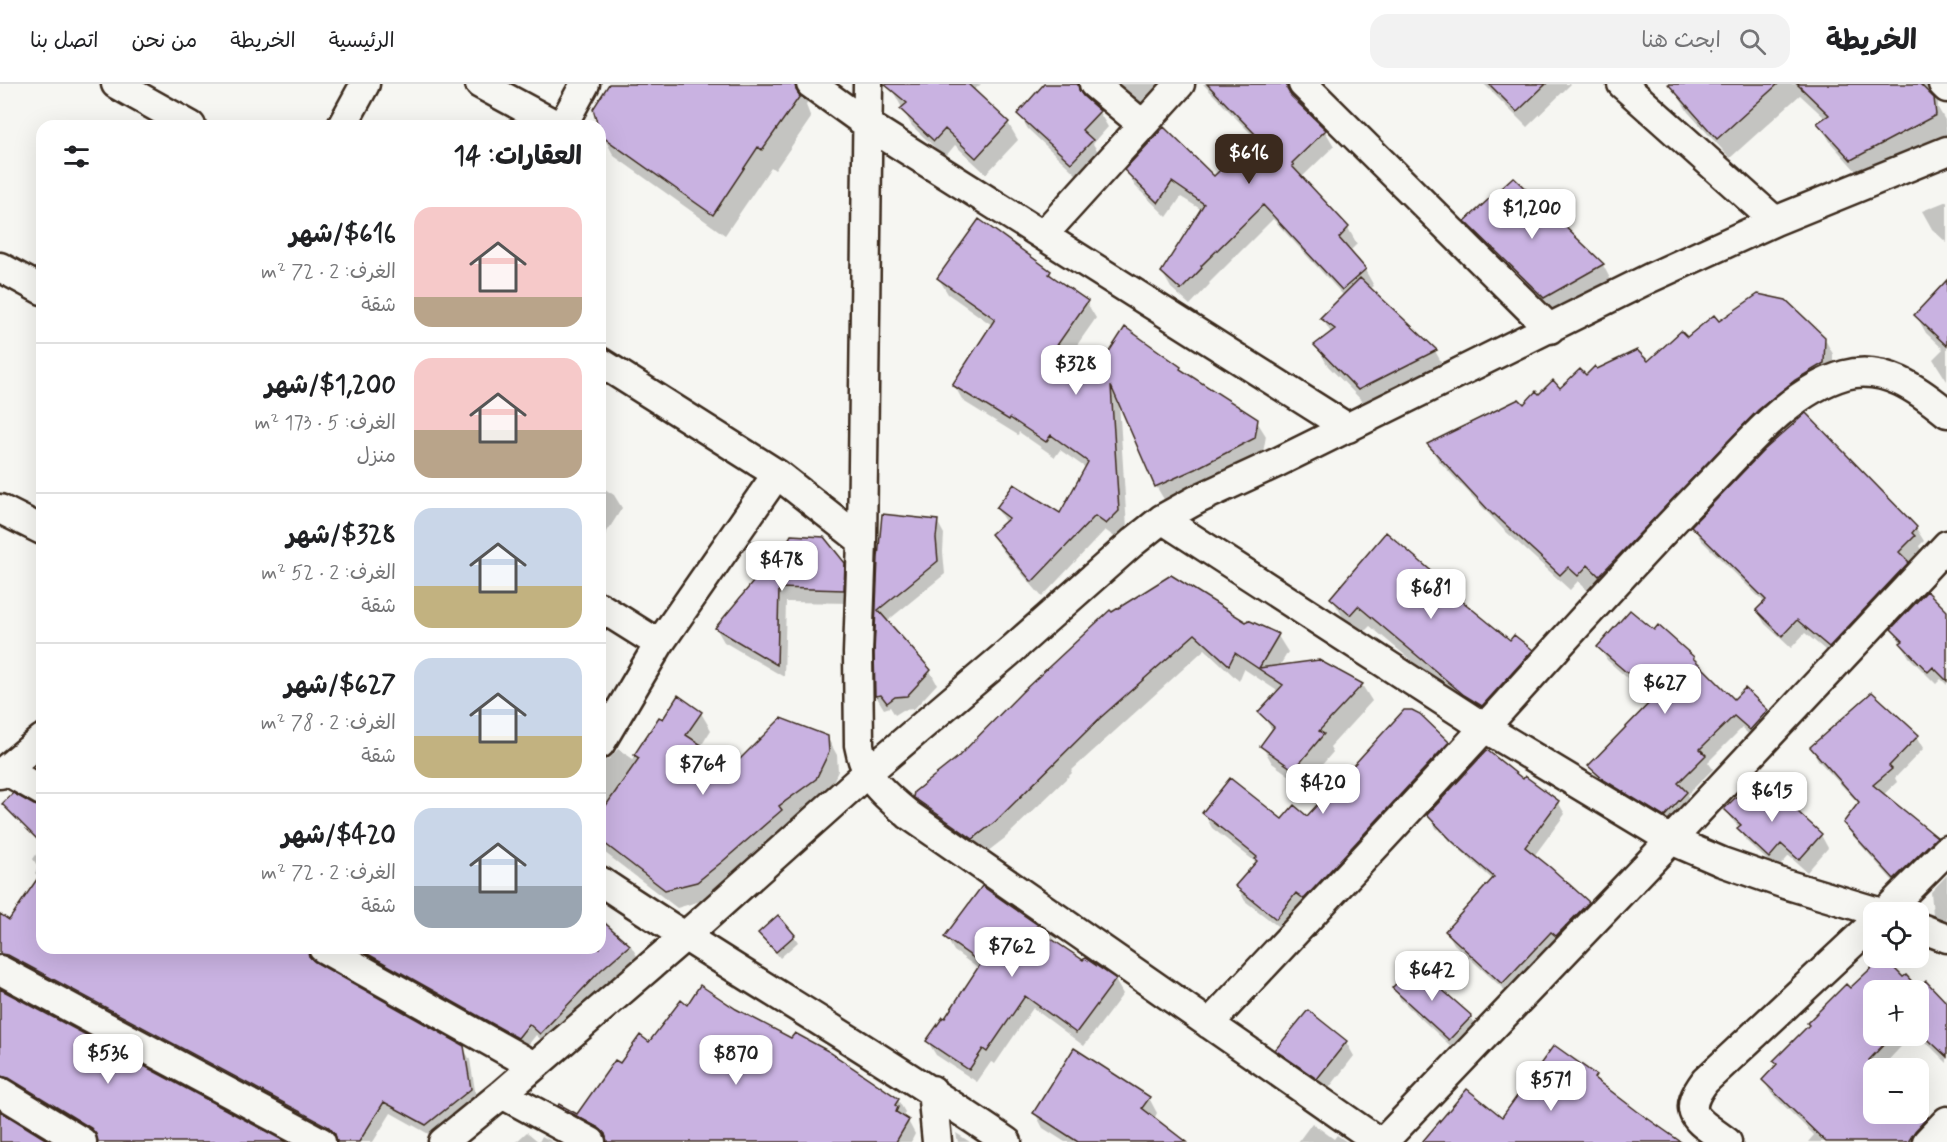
<!DOCTYPE html>
<html lang="ar">
<head>
<meta charset="utf-8">
<style>
  :root { --surface:#fff; --page:#f2f2f2; --text:#202124; --muted:#757577; --line:#e0e0e0; --accent:#3b2a1e }
  body { margin:0; font-family:Mynerve,"Playpen Sans Arabic",sans-serif; background:var(--page); color:var(--text); direction:rtl; height:100vh; display:flex; flex-direction:column; font-size:22px; white-space:nowrap }
  * { box-sizing:border-box; margin:0 }
  p { font-size:20px; color:var(--muted) }
  .icon { flex:none; width:33px; height:33px; fill:none; stroke:currentColor; stroke-width:2; stroke-linecap:round; stroke-linejoin:round }
  .map { position:relative; flex:1; overflow:hidden; direction:ltr }
  .side { position:absolute; left:36px; top:36px; width:570px; height:834px; display:flex; flex-direction:column; background:var(--surface); border-radius:18px; box-shadow:0 6px 24px #0002; direction:rtl }
  .side>* { flex:none }
  .buttons { position:absolute; left:1863px; top:818px; display:grid; gap:12px }
  .buttons a { display:grid; place-items:center; width:66px; height:66px; border-radius:12px; background:var(--surface); box-shadow:0 6px 24px #0002; font-size:30px }
  .price { position:absolute; translate:-50% -51px; padding:0 14px; border-radius:12px; background:#fff; color:#222; font-size:20px; line-height:39px; filter:drop-shadow(0 2px 3px #0008) }
  .price::after { content:''; position:absolute; left:50%; top:36px; width:18px; height:14px; margin-left:-9px; background:inherit; clip-path:polygon(0 0,100% 0,50% 100%) }
  .price.current { background:var(--accent); color:#fff }
  ul { padding:0; list-style:none }
  li { display:flex; align-items:center; gap:18px; height:150px; padding:0 24px }
  li+li { border-top:2px solid var(--line) }
  li span { display:grid; place-items:center; flex:none; width:168px; height:120px; border-radius:18px; color:#555 }
  li>.icon { margin-inline-start:auto }
  span .icon { width:72px; height:72px; fill:#fffc; stroke-width:1 }
  li b { font-size:26px }
  h2 { display:flex; justify-content:space-between; align-items:center; height:72px; padding:0 24px; font-size:26px }
  header { display:flex; align-items:center; gap:36px; box-sizing:border-box; height:84px; padding:0 30px; background:var(--surface); border-bottom:2px solid var(--line) }
  header strong { font-size:28px }
  nav { display:flex; gap:33px; margin-inline-start:auto; font-size:21px }
  .search { width:420px; height:54px; background:var(--page); display:flex; align-items:center; gap:15px; box-sizing:border-box; padding:0 21px; border-radius:18px; color:var(--muted); font-size:22px }
  .map>svg:first-child { display:block }
  .shadow { fill:#0003 }
  .building { fill:#c9b2e1; stroke:#3b2a1e; stroke-width:1.5 }
  .lines { fill:none; stroke-linecap:round; stroke-linejoin:round }
  .minor-casing { stroke:#3b2a1e; stroke-width:33 }
  .minor { stroke:#f6f6f2; stroke-width:28 }
</style>
</head>
<body>
<header>
<strong>الخريطة</strong>
<div class="search"><svg class="icon" aria-label="search" viewBox="0 0 24 24"><circle cx="10" cy="10" r="6"/><path d="M15 15l6 6"/></svg>ابحث هنا</div>
<nav><a>الرئيسية</a><a>الخريطة</a><a>من نحن</a><a>اتصل بنا</a></nav>
</header>
<div class="map">
<svg width="1947" height="1058" viewBox="0 0 1947 1058">
  <rect width="100%" height="100%" fill="#f6f6f2"/>
  <filter id="ink" filterUnits="userSpaceOnUse"><feTurbulence type="fractalNoise" baseFrequency=".0167" numOctaves="2"/><feDisplacementMap in="SourceGraphic" scale="12" xChannelSelector="R" yChannelSelector="G"/><feConvolveMatrix kernelMatrix="1 2 1 2 8 2 1 2 1" color-interpolation-filters="sRGB"/></filter>
  <g filter="url(#ink)">
    <!-- shadow -->
    <path class="shadow" d="M611 0H831L809 12 806 21 811 34 775 86 771 83 725 151 614 72 602 50 599 42Z
      M889 0H981L973 7 1008 39 1018 56 986 90 955 61 945 73 912 42Z
      M1046 0H1098L1090 6 1086 17 1099 28 1108 43 1093 60 1101 72 1080 94 1028 45 1019 30Z
      M1109 0H1179L1149 31Z
      M1203 0H1304L1295 13V18L1325 47 1334 62 1301 94 1348 144 1357 160 1349 168 1365 186 1374 202 1370 205 1435 267 1447 288 1371 326 1328 282 1316 261 1331 249 1322 234 1344 212 1273 135 1209 199 1210 200 1190 221 1171 204 1162 188 1202 126 1181 113 1167 133 1135 102 1126 86 1214 94 1255 54Z
      M1484 0H1569L1570 1 1527 43Z
      M1685 0H1940L1941 11 1938 17V24L1945 36 1947 52 1864 96 1831 59 1819 39 1826 35 1800 11 1730 74 1688 28 1676 8Z
      M1513 95 1603 181 1614 202 1557 234 1479 158 1467 138Z
      M1947 117V159L1932 145 1922 127Z
      M1050 188 1055 196 1087 219 1096 234 1065 278 1093 297 1180 284 1183 288 1256 336 1266 352 1263 369 1165 417 1156 402 1119 318 1127 444 1116 454 1105 446 1042 513 1002 466 993 450 1006 439 997 425 1061 431 1086 384 1060 366 1055 373 1019 348 1018 351 963 317 954 301 992 241 948 210 939 195Z
      M1947 199V297L1933 275 1943 265 1926 249 1916 231Z
      M1719 239 1824 254 1833 270V295L1609 507 1597 496 1588 507 1578 497 1570 506 1503 445 1438 376 1429 360 1524 322 1539 312 1560 306 1597 287 1648 279 1686 255Z
      M1806 331 1916 444 1924 457 1919 462 1921 466 1908 480 1915 492 1837 576 1805 549 1791 564 1765 540 1757 526 1765 519 1701 456 1693 443Z
      M600 402 614 411 622 424 600 459Z
      M937 437 944 450 943 468 945 490 886 538 930 587 937 600 914 625 903 626 895 631 890 623 884 625 876 612V569L879 474Z
      M843 480 852 495 851 519 786 518 784 593 724 558 716 544 764 499Z
      M1332 514 1463 516 1466 521 1510 558 1532 567 1544 588 1478 632 1370 542 1362 550 1344 535Z
      M1947 526V601L1941 595 1936 600 1909 573 1893 546Z
      M1112 530 1247 540 1249 537 1278 552 1288 568 1279 583 1362 601 1372 617 1330 663 1333 668 1304 702 1272 679 1262 662 1273 647 1260 628 1279 608 1244 585 1239 597 1205 565 1071 687 1072 689 1005 754 983 771 925 730 915 713 959 674Z
      M1654 548 1693 574 1697 580 1734 618 1767 627 1775 640 1758 659 1742 644 1708 678 1713 685 1687 711 1694 722 1672 745 1598 695 1590 682 1653 617 1607 576 1599 563Z
      M701 629 711 646 701 662 724 678 739 677 827 653 837 671 838 687 826 713 707 815 677 824 600 765V678L609 675 618 665 633 675 659 635 663 637Z
      M1917 652 1924 664 1895 694 1897 698 1883 711 1936 754 1943 766 1901 806 1852 751 1845 739 1859 720 1818 676 1812 664Z
      M1448 659 1457 673 1285 848 1245 817 1237 802 1257 779 1212 744 1204 729 1282 737 1307 734Z
      M1524 697 1558 718 1565 730 1534 772 1587 819 1595 832 1510 911 1454 860 1447 847 1493 796 1436 744 1429 731Z
      M1773 707 1821 751 1828 764 1807 788 1789 772 1777 785 1746 757 1740 744 1734 738 1726 725 1763 718Z
      M42 762V864H319L315 869 313 878 463 963 470 976 477 1018 434 1053 391 1029 373 1058H339L337 1055 16 883H0V831L9 838 39 795 35 789 38 783 33 775Z
      M1947 791V846L1940 843 1933 830 1931 808Z
      M600 833 630 860 637 872 607 898 547 961 536 951 525 965 344 864H600Z
      M1037 842 1041 850 1115 896 1123 910 1084 962 1033 924 995 980 991 978 977 998 936 971 928 958 945 936 979 885 954 867 946 853Z
      M760 849 794 852 798 858 780 874Z
      M1903 895 1918 906H1874V951H1912L1881 984H1874V1029L1926 1034 1934 1047 1924 1058H1808L1814 1051 1771 1009 1764 996 1777 982 1775 977 1850 906Z
      M1394 904 1471 933 1478 945 1456 967 1401 916Z
      M0 906 283 1058H100L17 1006 0 1005Z
      M1918 906 1943 917 1947 913V979L1918 950Z
      M687 923 735 927 898 1016 905 1028 902 1034 908 1037 915 1050 911 1058H609L567 1034 560 1022 578 1032 621 981 650 960Z
      M1308 928 1346 958 1354 972 1326 1008 1285 980 1277 966Z
      M1149 1014 1157 1029 1154 1035 1183 1058H1065L1043 1044 1035 1029Z
      M1312 1039 1334 1055 1337 1051 1347 1058H1298Z
      M527 1048 539 1058 542 1052 553 1058H516Z
      M956 1049 970 1058H958Z"/>
    <!-- building -->
    <path class="building" d="M609 0H795L796 6 800 12 762 66 758 63 713 131 600 51V42H598L593 25Z
      M884 0H968L1009 38 976 74 945 45 934 57 900 25 907 19Z
      M1044 0H1078L1079 6 1083 12 1100 27 1082 46 1093 56 1071 79 1017 30Z
      M1207 0H1287V5L1291 12 1326 46 1292 79 1294 81 1292 82 1349 143 1339 154 1366 185 1342 206 1263 121 1201 182 1202 184 1181 206 1161 188 1204 120 1172 98 1158 119 1124 86 1164 43 1214 92 1256 51Z
      M1489 0H1546L1517 28Z
      M1668 0H1778L1717 55Z
      M1797 0H1920L1934 14 1936 31 1851 76 1817 39 1829 31Z
      M1513 93 1604 180 1544 214 1465 137Z
      M979 135 1051 187 1049 190 1088 217 1053 267 1092 294 1125 243 1181 283 1180 285 1258 335 1255 354 1195 385 1155 403 1111 302 1119 427 1106 440 1095 432 1032 498 991 450 1009 434 996 424 1014 400 1060 429 1088 378 1051 351 1046 358 1010 334 1009 336 952 301 995 235 937 194Z
      M1360 194 1437 266 1358 306 1314 261 1335 245 1320 234Z
      M1947 196V262L1914 231Z
      M1758 210 1786 216 1825 253 1824 279 1795 296 1758 326 1599 492 1588 481 1578 492 1568 483 1560 491 1494 430 1493 431 1427 360 1519 315 1524 320 1536 307 1539 310 1553 296 1560 304 1580 285 1586 291 1595 282 1597 285 1637 266 1648 277 1681 247 1687 253 1714 231 1719 237Z
      M1806 329 1917 443 1912 449 1915 452 1899 468 1909 478 1829 563 1797 536 1782 552 1756 526 1766 516 1691 442 1764 366Z
      M882 430 938 436 936 454 938 477 878 526 931 586 907 612 895 613 887 619 881 611 875 612 874 569 878 474Z
      M1386 448 1464 515 1462 517 1510 556 1514 551 1533 566 1482 622 1464 611 1358 522 1350 531 1330 514Z
      M791 451 824 453 845 479 844 506 779 504 777 581 715 544 758 492 764 497Z
      M1171 491 1246 538 1248 536 1279 550 1259 584 1319 576 1363 600 1319 647 1324 650 1294 686 1260 662 1274 643 1258 628 1283 601 1235 569 1229 581 1195 550 1100 634 996 737 973 755 913 713 914 708 958 673 1022 608 1110 526 1112 528Z
      M1927 507 1947 527V597L1933 583 1928 588 1900 559 1903 557 1891 545Z
      M1630 526 1654 546 1658 541 1694 573 1693 574 1734 615 1745 604 1768 626 1750 646 1734 632 1700 665 1706 671 1678 699 1687 708 1664 733 1604 696 1588 682 1655 613 1597 563Z
      M1872 608 1919 651 1889 682 1892 685 1873 701 1937 753 1894 795 1843 739 1859 718 1810 663Z
      M678 611 702 628 686 651 724 676 733 668 740 675 781 634 828 652 829 668 816 695 779 722 782 726 723 777 697 798 665 806 600 756V730L639 674 634 671 659 633 663 635Z
      M1404 626H1412L1420 630 1449 658 1304 815 1296 809 1276 835 1235 802 1257 777 1255 775 1257 773 1202 729 1230 694 1282 735 1294 721 1307 732Z
      M1487 666 1523 695 1525 692 1559 717 1525 763 1550 783 1589 818 1556 852 1551 848 1502 900 1445 847 1494 793 1453 758 1427 731Z
      M1748 701 1763 716 1773 705 1822 750 1799 776 1781 760 1769 774 1737 744 1741 741 1724 725Z
      M13 709 34 721 42 723V760L2 720Z
      M42 788V864H307L309 872 315 878 464 962 471 1005 426 1041 384 1018 359 1058H337L335 1050 329 1043 8 871 0 870V830L9 836Z
      M982 802 1038 841 1035 844 1083 876 1085 874 1116 895 1076 949 1025 912 987 968 983 965 969 986 926 957 943 933 945 934 981 879 944 853Z
      M778 831 795 851 776 868 758 849Z
      M600 835 630 861 601 886 540 950 529 940 518 954 357 864H600Z
      M1883 873 1903 893 1906 891 1918 904 1926 897 1947 919V973L1918 946V906H1874V951H1893L1869 976 1877 984H1874V1029H1918V1024L1928 1033 1915 1047 1908 1058H1826L1762 996 1777 980 1773 977 1809 941 1807 939 1846 900 1850 904Z
      M1414 881 1472 932 1449 956 1392 904Z
      M700 901 736 925 791 954 795 949 828 967 899 1015 895 1021 898 1023 896 1028 909 1036 896 1058H607L605 1050 599 1044 558 1022 559 1020 577 1030 615 976 620 979 640 951 649 958 681 916 687 921Z
      M0 905 286 1058H98L96 1050 91 1044 9 994 0 992Z
      M1308 926 1347 957 1317 995 1275 966Z
      M1554 961 1596 991 1594 994 1637 1027 1681 1058H1422L1467 1005 1502 1033Z
      M1074 964 1150 1013 1142 1024 1186 1058H1078L1033 1029Z
      M0 1027 47 1056 46 1058H0Z"/>
    <g class="lines">
      <!-- minor casing -->
      <g class="minor-casing">
        <path id="minor" d="M116 0 191 42
          M480 0 558 42
          M811 0 868 41 1348 344
          M868 0 862 457 858 569 859 661C865 696 884 710 909 731L1379 1058
          M1094 0 1143 41
          M1303 0 1550 245
          M1622 0 1775 137
          M1943 0 1947 4
          M342 42 365 0
          M562 42 585 0
          M1043 151 1180 0
          M0 183 42 206
          M600 278 777 390 862 457
          M0 425 42 446
          M1162 435 1485 644 1671 756 1722 778 1785 800 1878 828
          M600 523 659 560
          M600 660 659 560 777 390
          M5 686 42 707
          M0 690 42 655
          M600 797C734 887 874 967 1007 1058
          M1885 828 1947 766
          M1918 843 1947 854
          M323 864 534 982
          M0 886 321 1058
          M1209 940C1302 841 1395 742 1486 642 1559 562 1631 480 1706 403 1747 362 1787 308 1845 291 1884 280 1919 306 1947 329
          M932 1006 937 1058
          M0 1008 82 1058
          M502 1010 591 1058
          M443 1058 502 1010 684 853 867 689 1008 569 1132 459 1162 435 1198 415 1276 379 1650 194 1775 137 1947 67
          M1383 1058 1671 756 1947 461
          M1727 1058C1699 1036 1679 1032 1705 997L1874 839
          M1927 1058 1947 1037"/>
      </g>
      <!-- minor -->
      <use href="#minor" class="minor"/>
    </g>
  </g>
</svg>
<div class="buttons">
<a><svg class="icon" aria-label="locate" viewBox="0 0 24 24"><circle cx="12" cy="12" r="6"/><path d="M12 2v4M12 18v4M2 12h4M18 12h4"/></svg></a>
<a>+</a>
<a>−</a>
</div>
<b class="price current" style="left:1249px;top:101px">$616</b>
<b class="price" style="left:1532px;top:156px">$1,200</b>
<b class="price" style="left:1076px;top:312px">$328</b>
<b class="price" style="left:782px;top:508px">$478</b>
<b class="price" style="left:1431px;top:536px">$681</b>
<b class="price" style="left:1665px;top:631px">$627</b>
<b class="price" style="left:703px;top:712px">$764</b>
<b class="price" style="left:1323px;top:731px">$420</b>
<b class="price" style="left:1772px;top:739px">$615</b>
<b class="price" style="left:1012px;top:894px">$762</b>
<b class="price" style="left:1432px;top:918px">$642</b>
<b class="price" style="left:108px;top:1001px">$536</b>
<b class="price" style="left:736px;top:1002px">$870</b>
<b class="price" style="left:1551px;top:1028px">$571</b>
<section class="side">
<h2>العقارات: 14<svg class="icon" aria-label="filters" viewBox="0 0 24 24"><path d="M4 7h16M4 17h16"/><circle cx="9" cy="7" r="2"/><circle cx="15" cy="17" r="2"/></svg></h2>
<ul>
<li><span style="background:linear-gradient(#f6c9c9 75%,#b9a48a 0)"><svg class="icon" aria-label="home" viewBox="0 0 24 24"><path d="M3 11l9-7 9 7M6 9v11h12V9"/></svg></span><div><b>$616/شهر</b><p>الغرف: 2 · 72 m²</p><p>شقة</p></div></li>
<li><span style="background:linear-gradient(#f6c9c9 60%,#b9a48a 0)"><svg class="icon" aria-label="home" viewBox="0 0 24 24"><path d="M3 11l9-7 9 7M6 9v11h12V9"/></svg></span><div><b>$1,200/شهر</b><p>الغرف: 5 · 173 m²</p><p>منزل</p></div></li>
<li><span style="background:linear-gradient(#c9d6e8 65%,#c2b280 0)"><svg class="icon" aria-label="home" viewBox="0 0 24 24"><path d="M3 11l9-7 9 7M6 9v11h12V9"/></svg></span><div><b>$328/شهر</b><p>الغرف: 2 · 52 m²</p><p>شقة</p></div></li>
<li><span style="background:linear-gradient(#c9d6e8 65%,#c2b280 0)"><svg class="icon" aria-label="home" viewBox="0 0 24 24"><path d="M3 11l9-7 9 7M6 9v11h12V9"/></svg></span><div><b>$627/شهر</b><p>الغرف: 2 · 78 m²</p><p>شقة</p></div></li>
<li><span style="background:linear-gradient(#c9d6e8 65%,#9aa5b1 0)"><svg class="icon" aria-label="home" viewBox="0 0 24 24"><path d="M3 11l9-7 9 7M6 9v11h12V9"/></svg></span><div><b>$420/شهر</b><p>الغرف: 2 · 72 m²</p><p>شقة</p></div></li>
</ul>
</section>
</div>
</body>
</html>
